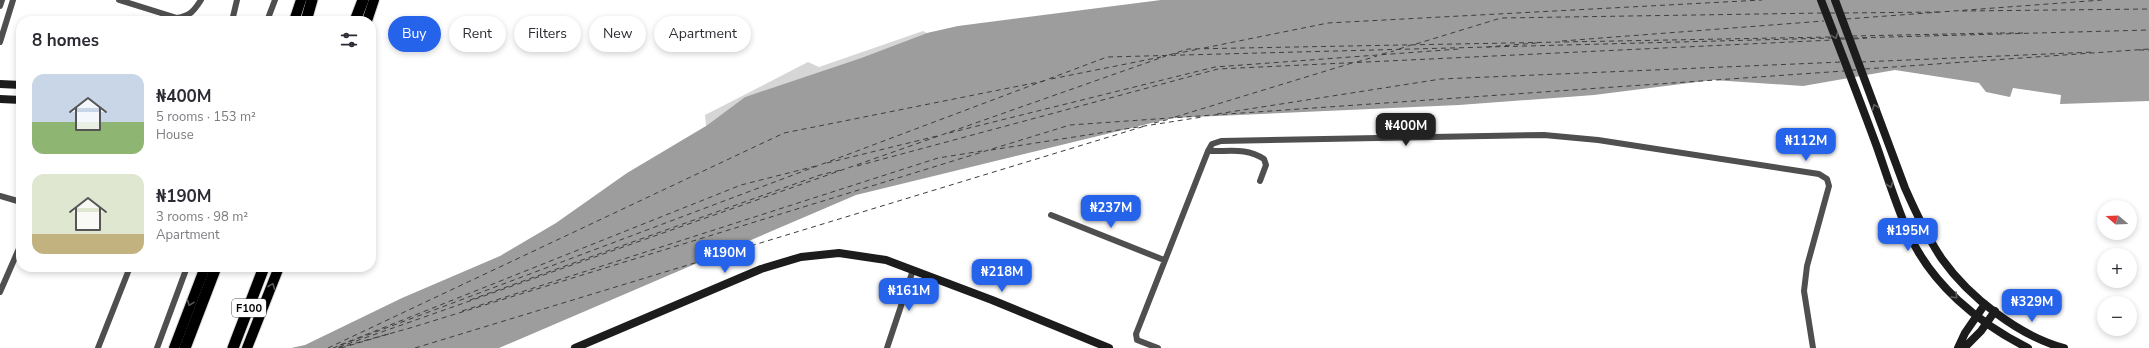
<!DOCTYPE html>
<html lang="en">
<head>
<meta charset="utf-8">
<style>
  :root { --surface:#fff; --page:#f2f2f3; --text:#2b2b33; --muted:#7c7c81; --accent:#2563eb }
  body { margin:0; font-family:"Nunito Sans",sans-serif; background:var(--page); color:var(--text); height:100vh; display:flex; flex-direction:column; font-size:15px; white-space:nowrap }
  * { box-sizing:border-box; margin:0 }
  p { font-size:13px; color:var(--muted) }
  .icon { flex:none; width:22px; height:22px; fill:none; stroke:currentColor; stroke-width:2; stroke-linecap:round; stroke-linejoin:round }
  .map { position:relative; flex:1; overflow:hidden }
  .side { position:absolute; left:16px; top:16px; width:360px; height:256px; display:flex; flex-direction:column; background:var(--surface); border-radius:16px; box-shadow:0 2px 6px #0003 }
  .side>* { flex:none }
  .guide { position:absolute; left:388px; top:16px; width:380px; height:36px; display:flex; gap:8px }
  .needle { width:26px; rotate:289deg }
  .controls { position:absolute; left:2097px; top:200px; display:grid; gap:8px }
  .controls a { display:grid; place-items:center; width:40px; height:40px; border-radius:50%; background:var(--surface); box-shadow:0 2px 6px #0003; font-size:20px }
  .price { position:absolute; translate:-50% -34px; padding:0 9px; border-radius:8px; background:var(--accent); color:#fff; font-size:13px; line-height:26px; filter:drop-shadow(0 1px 2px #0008) }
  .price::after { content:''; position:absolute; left:50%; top:24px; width:12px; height:9px; margin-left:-6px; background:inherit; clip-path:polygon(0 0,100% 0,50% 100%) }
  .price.active { background:#222; color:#fff }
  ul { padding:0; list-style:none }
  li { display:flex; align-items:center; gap:12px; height:100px; padding:0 16px }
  li span { display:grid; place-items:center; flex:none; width:112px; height:80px; border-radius:12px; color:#555 }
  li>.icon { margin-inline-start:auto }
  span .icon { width:48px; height:48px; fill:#fffc; stroke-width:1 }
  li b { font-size:17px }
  h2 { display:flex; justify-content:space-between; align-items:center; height:48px; padding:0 16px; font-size:17px }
  .pill { padding:0 14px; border-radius:18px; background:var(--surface); box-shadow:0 2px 6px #0003; font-size:14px; line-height:36px }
  .pill.active { background:var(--accent); color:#fff }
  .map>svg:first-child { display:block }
  .green { fill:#d6d6d6 }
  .water { fill:#9d9d9d }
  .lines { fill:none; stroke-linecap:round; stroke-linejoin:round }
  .ferry { stroke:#3e3e3e; stroke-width:1; stroke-dasharray:5 4; stroke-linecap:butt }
  .primary-casing { stroke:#dbdbdb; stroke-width:12 }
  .highway-casing { stroke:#dbdbdb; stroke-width:13 }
  .street { stroke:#4f4f4f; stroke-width:6 }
  .secondary { stroke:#1c1c1c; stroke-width:8 }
  .primary { stroke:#000; stroke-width:10 }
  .highway { stroke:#000; stroke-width:11 }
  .oneway { stroke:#606060 }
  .oneway2 { stroke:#595959 }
  .labels { text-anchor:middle; stroke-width:4; stroke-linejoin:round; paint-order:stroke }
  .shield { fill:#fff; stroke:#4c4c4c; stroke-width:1 }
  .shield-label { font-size:11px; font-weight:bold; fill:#000 }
</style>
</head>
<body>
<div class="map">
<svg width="2149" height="348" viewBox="0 0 2149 348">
  <rect width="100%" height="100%" fill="#fff"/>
  <!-- green -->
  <path class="green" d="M923 31 927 33 861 58 745 97 706 126 705 115 808 62 819 67Z"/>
  <!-- water -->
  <path class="water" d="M1161 0H2149V101L2060 104 2061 95 2013 88 2010 97 1986 92 1979 83 1895 70 1803 86 1713 80 1594 95 1459 105 1172 118 856 195 499 348H291L305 345 402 298 500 256 556 223 627 173 706 126 745 97 861 58 927 33 958 26Z"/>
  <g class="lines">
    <!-- ferry -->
    <path class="ferry" d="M1962 11 2149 9
      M1830 13H1837
      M1844 13 1939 12
      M1846 19 2102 0
      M2000 33H2024
      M1852 36 1998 33
      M1839 38H1846
      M1853 38 2149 30
      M1840 39H1847
      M1854 39 1867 38
      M1562 41 1824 21
      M1416 44 1501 18 1823 13
      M1487 47 1537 43
      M1204 48 1328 23 1762 0
      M1399 49 1411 45
      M2139 50H2149
      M1174 54 1199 49
      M1382 54 1394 51
      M1169 55 1188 49 1830 37
      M1357 62 1377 56
      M1861 62 2094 52
      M1865 69 2149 49
      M1851 70H1858
      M1051 79 1161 57
      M1217 114 1441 79 1842 62
      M1175 117 1352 63
      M1154 123 1170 119
      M949 133 1215 67 1459 49
      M991 150 1202 117
      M827 163 937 136
      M857 166 1218 69 1833 40
      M470 300 820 175 841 170
      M462 311 938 158 982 151
      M340 345 741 185 816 166
      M339 347 1166 56
      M328 348 784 133 1044 81
      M333 348 1107 57 1832 38
      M338 348 410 328 1070 125 1844 71
      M341 348 392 333
      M415 348 1145 126"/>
    <!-- primary casing -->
    <g class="primary-casing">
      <path id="primary" d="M294 21 301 0
        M367 21 374 0
        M174 348 205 267
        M247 348 279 267"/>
    </g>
    <!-- highway casing -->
    <g class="highway-casing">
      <path id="highway" d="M306 21 312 0
        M355 21 363 0
        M185 348 216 267
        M233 348 264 267"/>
    </g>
    <!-- street -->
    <path class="street" d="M119 0 177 18C190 16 194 11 201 0
      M0 6 2 0
      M232 21 237 0
      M267 21 275 0
      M0 42 13 0
      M1208 151 1212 144 1221 141 1544 135 1598 140 1819 174 1827 179 1829 186 1807 266 1804 291 1813 348
      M0 196 21 202
      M1051 215 1164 260
      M0 292 21 244
      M98 348 130 267
      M157 348 187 267
      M887 348 913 270
      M1158 348 1137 340 1136 334 1208 151C1229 152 1245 147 1264 159L1266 165 1260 181"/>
    <!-- secondary -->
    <path class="secondary" d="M1821 0C1840 49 1859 98 1877 147 1887 176 1896 205 1908 232 1931 284 1978 323 2028 348
      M1835 0 1905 188C1916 213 1927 237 1942 259 1969 297 2019 336 2064 348
      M0 84 21 85
      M0 99 21 100
      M575 348 761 269 801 257 839 253 886 260 992 300 1109 348
      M1958 348 1965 333 1985 304
      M1964 348 1981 331 1995 311"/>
    <!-- primary -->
    <use href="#primary" class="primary"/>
    <!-- highway -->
    <use href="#highway" class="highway"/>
  </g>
  <!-- one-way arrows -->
  <defs><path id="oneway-chevron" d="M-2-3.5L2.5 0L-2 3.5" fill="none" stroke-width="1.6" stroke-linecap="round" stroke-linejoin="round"/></defs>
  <g class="oneway">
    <use href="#oneway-chevron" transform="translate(1835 36) rotate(69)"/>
    <use href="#oneway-chevron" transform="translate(1875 107) rotate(-111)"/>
    <use href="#oneway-chevron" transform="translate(1890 185) rotate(72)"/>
    <use href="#oneway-chevron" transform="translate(1955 296) rotate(45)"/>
  </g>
  <g class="oneway2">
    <use href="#oneway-chevron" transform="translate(272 286) rotate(-68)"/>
    <use href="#oneway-chevron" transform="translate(190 303) rotate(110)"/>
  </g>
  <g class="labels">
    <!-- shield labels -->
    <rect class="shield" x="232" y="299" width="34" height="18" rx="3"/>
    <g class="shield-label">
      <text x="249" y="312">F100</text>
    </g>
  </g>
</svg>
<div class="controls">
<a><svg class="needle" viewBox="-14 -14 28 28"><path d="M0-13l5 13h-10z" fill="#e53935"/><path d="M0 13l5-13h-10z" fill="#7c7c81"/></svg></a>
<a>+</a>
<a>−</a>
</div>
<b class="price active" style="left:1406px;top:147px">₦400M</b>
<b class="price" style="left:1806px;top:162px">₦112M</b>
<b class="price" style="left:1111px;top:229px">₦237M</b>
<b class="price" style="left:1908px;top:252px">₦195M</b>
<b class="price" style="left:725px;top:274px">₦190M</b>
<b class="price" style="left:1002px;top:293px">₦218M</b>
<b class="price" style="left:909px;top:312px">₦161M</b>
<b class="price" style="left:2032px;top:323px">₦329M</b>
<div class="guide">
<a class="pill active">Buy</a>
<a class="pill">Rent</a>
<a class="pill">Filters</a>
<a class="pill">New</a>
<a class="pill">Apartment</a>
</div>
<section class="side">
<h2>8 homes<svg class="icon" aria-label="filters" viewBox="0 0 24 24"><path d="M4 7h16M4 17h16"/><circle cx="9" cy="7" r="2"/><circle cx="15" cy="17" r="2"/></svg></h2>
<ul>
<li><span style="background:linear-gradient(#c9d6e8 60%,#8fb573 0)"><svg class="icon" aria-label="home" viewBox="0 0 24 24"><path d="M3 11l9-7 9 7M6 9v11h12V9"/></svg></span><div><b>₦400M</b><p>5 rooms · 153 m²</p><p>House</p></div></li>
<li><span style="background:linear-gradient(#dfe7d0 75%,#c2b280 0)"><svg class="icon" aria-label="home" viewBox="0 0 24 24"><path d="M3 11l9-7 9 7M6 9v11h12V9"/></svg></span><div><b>₦190M</b><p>3 rooms · 98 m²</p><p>Apartment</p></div></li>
</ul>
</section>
</div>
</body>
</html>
